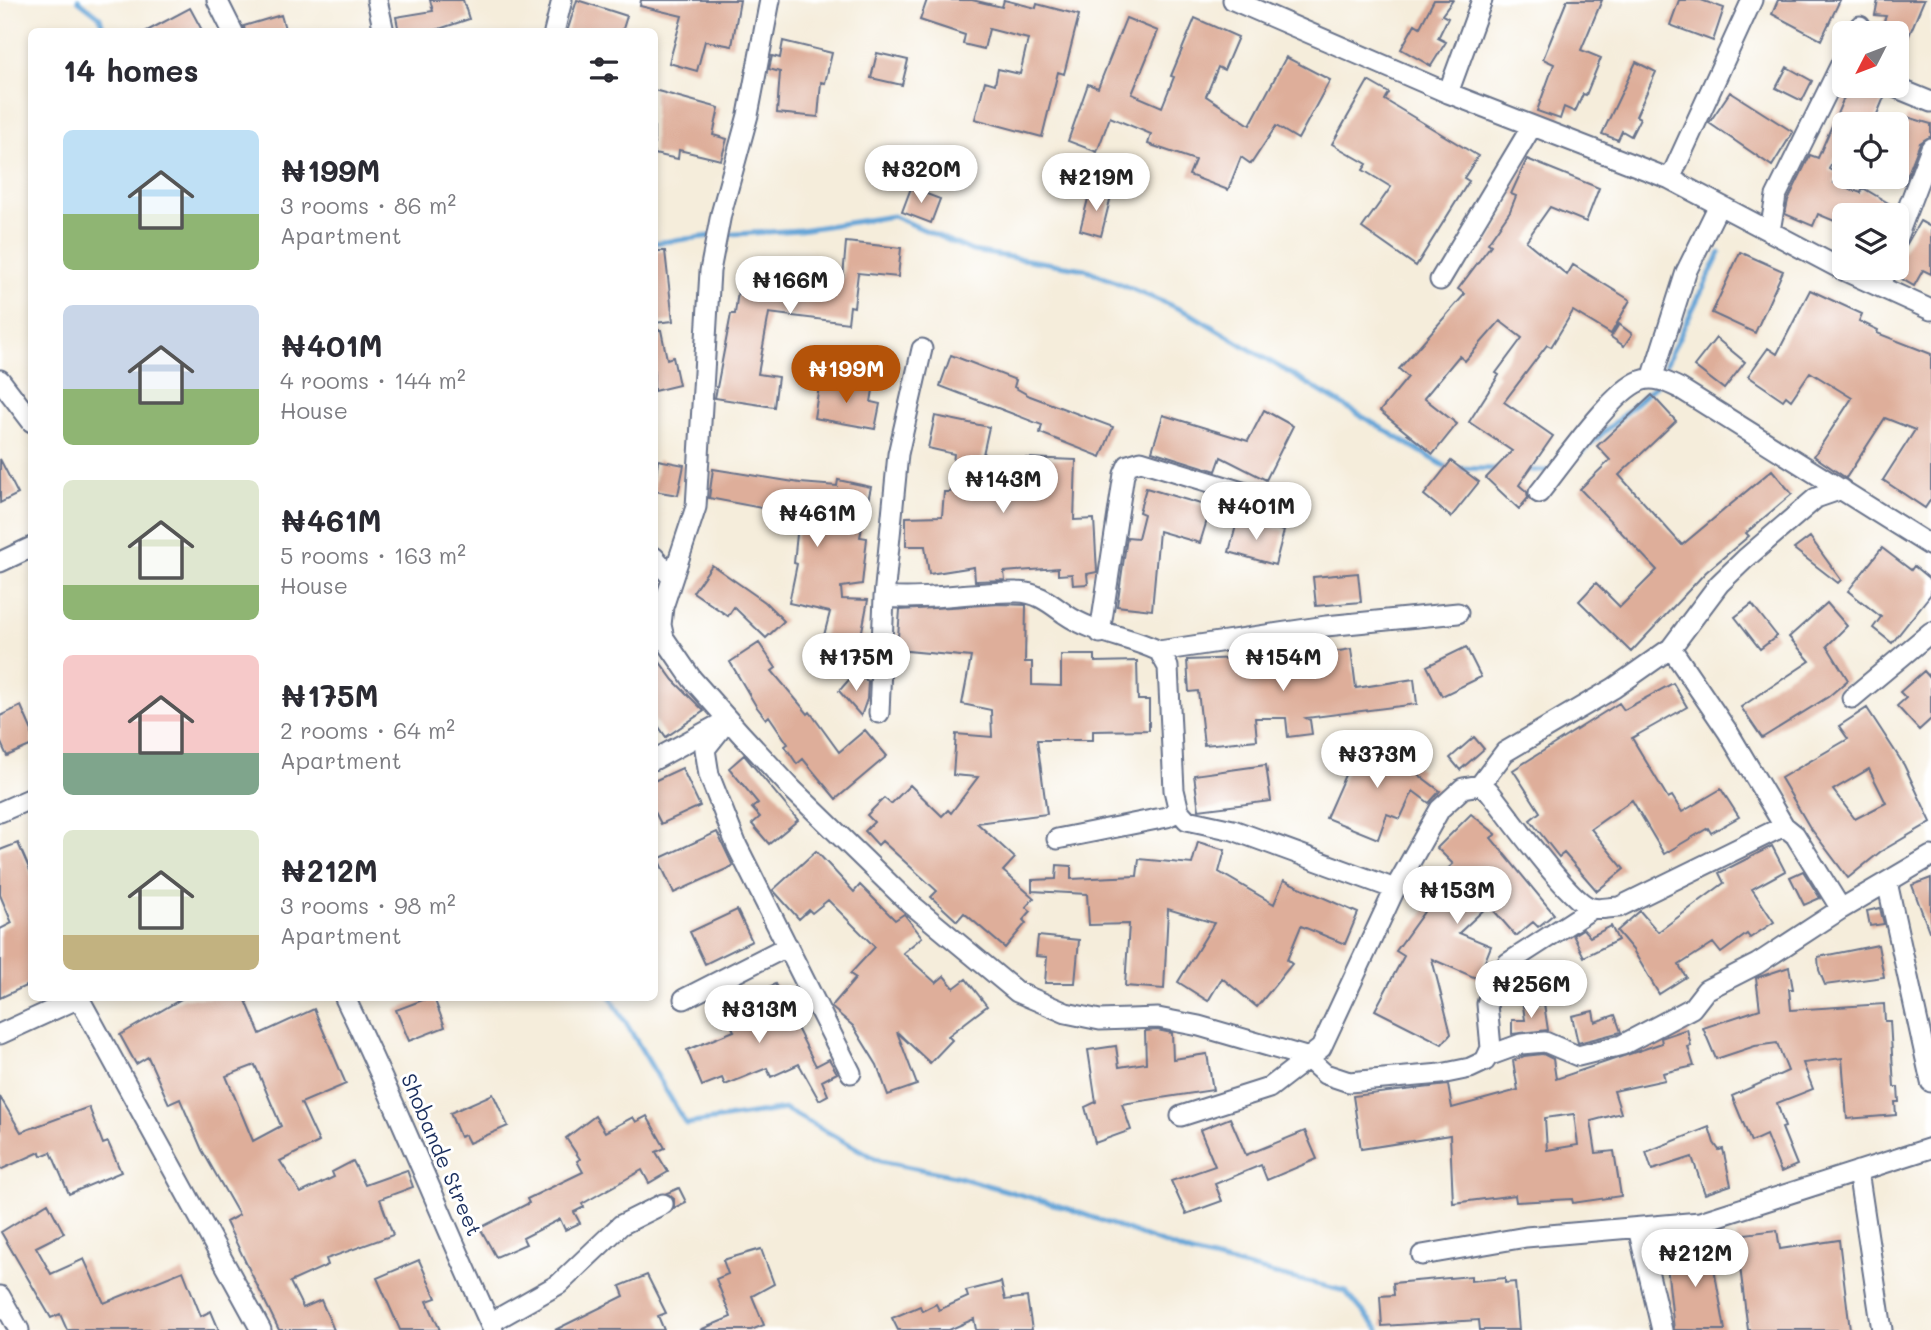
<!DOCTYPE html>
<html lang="en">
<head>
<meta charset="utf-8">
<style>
  :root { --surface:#fff; --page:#f2f2f3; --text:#2b2b33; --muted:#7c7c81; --accent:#b45309 }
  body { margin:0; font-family:Mali,sans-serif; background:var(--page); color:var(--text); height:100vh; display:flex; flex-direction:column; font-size:26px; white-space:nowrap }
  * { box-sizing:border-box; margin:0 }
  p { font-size:23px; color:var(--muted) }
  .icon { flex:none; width:38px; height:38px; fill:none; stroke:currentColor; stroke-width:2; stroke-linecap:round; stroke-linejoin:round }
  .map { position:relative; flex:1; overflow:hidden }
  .details { position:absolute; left:28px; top:28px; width:630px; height:973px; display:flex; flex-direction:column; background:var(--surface); border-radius:10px; box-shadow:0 4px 10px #0003 }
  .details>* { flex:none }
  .needle { width:46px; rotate:228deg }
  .fabs { position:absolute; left:1832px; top:21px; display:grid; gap:14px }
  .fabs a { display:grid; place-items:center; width:77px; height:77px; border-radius:10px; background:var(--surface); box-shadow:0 4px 10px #0003; font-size:35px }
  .price { position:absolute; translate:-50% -60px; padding:0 16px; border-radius:24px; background:#fff; color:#222; font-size:23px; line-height:46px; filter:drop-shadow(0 2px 4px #0008) }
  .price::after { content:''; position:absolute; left:50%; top:42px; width:21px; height:16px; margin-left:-10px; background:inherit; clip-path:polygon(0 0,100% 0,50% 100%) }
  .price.current { background:var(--accent); color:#fff }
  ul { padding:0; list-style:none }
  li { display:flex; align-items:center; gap:21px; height:175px; padding:0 35px }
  li span { display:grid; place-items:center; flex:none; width:196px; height:140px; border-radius:10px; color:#555 }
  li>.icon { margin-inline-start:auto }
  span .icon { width:84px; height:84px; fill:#fffc; stroke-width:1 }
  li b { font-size:30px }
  h2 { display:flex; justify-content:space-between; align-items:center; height:84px; padding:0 35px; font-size:30px }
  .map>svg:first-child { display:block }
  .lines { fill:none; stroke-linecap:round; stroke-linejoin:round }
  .stream { stroke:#64a4d7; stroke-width:5 }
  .building { fill:#deae9a; fill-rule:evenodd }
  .minor-casing { stroke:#67728a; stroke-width:23 }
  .minor { stroke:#fff; stroke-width:19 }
  .labels { text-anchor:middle; stroke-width:6; stroke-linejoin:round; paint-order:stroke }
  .street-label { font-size:21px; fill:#1b2f5e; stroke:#fff }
</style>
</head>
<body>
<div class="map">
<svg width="1931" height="1330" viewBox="0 0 1931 1330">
  <rect width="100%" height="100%" fill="#fff"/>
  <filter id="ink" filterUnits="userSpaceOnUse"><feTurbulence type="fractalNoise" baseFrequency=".0143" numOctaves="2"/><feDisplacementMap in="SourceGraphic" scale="14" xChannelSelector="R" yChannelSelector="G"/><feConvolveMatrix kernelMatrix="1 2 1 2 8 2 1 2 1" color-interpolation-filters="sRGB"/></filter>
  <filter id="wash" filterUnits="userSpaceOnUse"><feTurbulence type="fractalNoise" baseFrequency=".00686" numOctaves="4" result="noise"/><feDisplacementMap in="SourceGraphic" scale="28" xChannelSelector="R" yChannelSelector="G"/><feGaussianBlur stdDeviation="1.57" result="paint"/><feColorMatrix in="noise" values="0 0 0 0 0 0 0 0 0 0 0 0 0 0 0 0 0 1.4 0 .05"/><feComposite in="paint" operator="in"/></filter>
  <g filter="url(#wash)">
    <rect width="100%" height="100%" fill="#f5eddb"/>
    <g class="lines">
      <!-- stream -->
      <path class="stream" d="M78 0 100 17 104 32
        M721 235 800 230 893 216 972 251 1085 269 1191 314 1448 468 1500 469
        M654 243 711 236
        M1666 364 1720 253
        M1578 456 1656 385
        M1524 470 1549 471
        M611 998 686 1124 785 1109 880 1161 955 1176 1067 1208 1192 1254 1345 1291 1379 1330"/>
    </g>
    <g id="blocks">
      <!-- building -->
      <path class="building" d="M430 0H463L469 19 430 32H399L396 17 433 11Z
        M577 0 627 16 622 32H567Z
        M641 0H740L732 46 705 41 697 71 669 63 682 16 640 6Z
        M927 0H972L1002 7 1004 0 1036 8 1037 4 1079 15 1064 74 1058 72 1042 137 975 119 985 81 995 84 998 69 1020 74 1028 39 989 29 984 49 963 44 965 35 920 20Z
        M1434 0H1453L1442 15 1448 18 1438 38 1446 42 1431 66 1401 49 1415 24 1420 27Z
        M1567 0H1602L1581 50 1601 58 1586 95 1583 94 1575 112 1564 107 1560 119 1537 111 1554 64 1543 59Z
        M1679 0H1701L1724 8 1713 41 1670 25Z
        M1778 0H1840L1821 40 1772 14Z
        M1878 0H1924L1897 64V33H1879L1886 16 1875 15Z
        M190 8 203 32H145Z
        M281 15 286 32H245L244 26Z
        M1126 18 1158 31 1132 94 1162 107 1174 77 1171 76 1195 18 1238 37 1224 70 1218 67 1206 96 1250 125 1286 57 1330 80 1298 139 1276 126 1251 164 1241 157 1228 190 1189 175 1195 160 1148 144 1151 134 1110 117 1097 152 1068 141 1088 84 1098 88Z
        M783 41 832 53 825 83 821 82 818 117 777 113 780 72 769 69 772 56 780 58Z
        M877 53 908 60 902 85 871 78Z
        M1636 62 1656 72 1636 116 1640 118 1631 136 1622 131 1618 140 1602 134Z
        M1787 67 1812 81 1802 101 1776 88Z
        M1368 81 1389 93 1385 100 1478 156 1464 178 1469 181 1416 266 1362 228 1391 187 1363 170 1367 164 1332 144Z
        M1849 86H1867L1885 95 1873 124H1844V161L1834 157 1829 169 1838 174 1834 183 1861 193 1863 188 1890 204 1884 215H1844V225L1818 214 1813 226 1785 214 1788 200 1810 155 1818 158Z
        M654 90 719 108 713 135 727 139 721 160 679 150 678 159 654 154Z
        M1730 92 1793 132 1772 166 1709 123Z
        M1907 117 1931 124V136L1920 143 1904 184 1892 180 1897 177V149Z
        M1527 159 1599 188 1586 222 1550 207 1526 241 1567 275 1573 265 1630 300 1611 334 1573 311 1551 347 1547 345 1504 402 1553 436 1519 485 1527 492 1528 498 1519 509 1486 478 1512 451 1469 422 1499 375 1496 373 1522 338 1500 321 1465 361 1459 356 1424 398 1457 424 1433 454 1380 411 1408 377 1399 369 1465 294 1458 289 1491 245 1488 243 1510 211 1516 196 1511 194Z
        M911 188 940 199 931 223 902 212Z
        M1090 191 1111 196 1101 236 1080 230Z
        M1920 221 1931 227V274L1923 270 1914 286 1897 276 1901 268 1897 261Z
        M846 242 901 248 898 277 858 273 854 307 850 306 848 323 769 313 758 374 778 377 774 407 715 398 731 314H735L740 275 793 282H798L799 272 843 278Z
        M654 251H665L673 321 654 323Z
        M1740 252 1783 271 1755 333 1712 313Z
        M1810 290 1862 314 1859 321 1878 330 1877 333 1931 354V499L1925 508 1883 480 1915 430 1885 418 1846 478 1814 456 1852 398 1810 372 1791 400 1786 396 1783 400 1748 376 1768 348 1777 354Z
        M1619 324 1632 334 1624 346 1611 337Z
        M654 330H661L667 359 673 357 679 385 654 391Z
        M1716 338 1745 362 1724 389 1694 366Z
        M951 355 1016 380 1014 387 1030 396 1113 427 1101 457 1040 433 1042 425 940 386Z
        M820 380 873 390 871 402 880 404 875 429 814 418Z
        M1652 395 1676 421 1619 475 1682 545 1772 470 1792 494 1746 533 1749 536 1706 572 1631 652 1579 601 1596 583 1620 607 1657 570 1580 489 1610 460 1597 446Z
        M1264 410 1293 426 1266 480 1221 457 1216 471 1152 451 1163 415 1248 441Z
        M935 416 989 427 979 473 1025 479 1026 458 1076 460 1074 520 1094 519 1097 572 1087 574 1088 584 1073 585 1072 574 1058 575V568L1004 572 1005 580 975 581 974 567 929 574 925 546H906V517L942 516 944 492H950L954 454 928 448Z
        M0 459 18 494 0 503Z
        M658 460 684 465 678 495 654 491Z
        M1451 461 1479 482 1451 517 1424 495Z
        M713 469 800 483 837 486 838 480 871 487 860 537 867 538 862 584 841 587 842 599 868 600 861 636 870 638 864 666 819 655 830 612 789 603 797 564 794 563 799 515 709 498Z
        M1146 488 1211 507 1200 543 1159 531 1152 610 1117 606 1127 537 1138 538 1144 514 1139 512Z
        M1238 518 1284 531 1275 565 1229 552Z
        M1810 537 1841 580 1838 583 1794 549Z
        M1882 548 1911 570 1914 566 1931 580V594L1892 643 1873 628 1881 617 1848 591Z
        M712 565 765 602 784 621 766 638 734 607 728 616 693 592Z
        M1358 573 1361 602 1316 606 1313 577Z
        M1827 603 1847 626 1827 646 1848 680 1828 697 1762 738 1741 707 1810 661 1789 637Z
        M1001 604 1026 605 1025 662H1032V685L1061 686V655H1095V662L1137 661 1138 700H1149V730L1093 731V740H1037L1047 814 977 823 1015 858 1003 871 1034 898 1026 907 1031 911 1023 920 1026 923 1005 948 964 913 957 921 931 897 937 891 882 841 878 845 865 831 874 822 867 815 884 798 891 804 910 785 942 816 948 810 951 813 978 777 953 775 956 734 992 737 991 710 962 704 971 657 897 650 900 610Z
        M1752 604 1777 636 1760 649 1735 617Z
        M759 643 776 668 772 671 808 714 810 712 839 752 865 730 887 756 836 799 803 759 797 764 785 746 788 744 769 716 766 719 756 706 730 662Z
        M1466 647 1481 677 1442 696 1427 666Z
        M1351 649 1356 688 1414 679 1417 704 1306 718 1310 720 1312 734 1288 737 1286 718H1255L1257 740 1204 745 1198 691 1189 692 1187 660 1316 655Z
        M654 654 673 680 704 711 666 737 654 720Z
        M1924 671 1931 679V719L1919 730 1897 706 1906 698 1900 692Z
        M854 674 868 681 867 699 861 716 839 691Z
        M1673 683 1687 707 1632 738 1668 798 1672 796 1682 812 1721 789 1739 817 1711 833 1708 828 1664 854 1632 800 1591 829 1624 869 1597 891 1564 853 1559 857 1530 820 1540 812 1513 770 1619 703 1624 710Z
        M21 706 32 731V745L7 756 0 741V716Z
        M1867 708 1904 765 1931 822 1880 852 1848 878 1809 826 1781 778 1848 739 1839 726ZM1869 769 1886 803 1855 819 1833 790Z
        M1474 737 1484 749 1460 770 1450 758Z
        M1360 741 1422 769 1419 775 1440 791 1429 803 1413 791 1400 819 1387 814 1378 839 1326 818Z
        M744 755 798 820 769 844 752 824 760 817 752 808 758 803 729 768Z
        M1266 765 1271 801 1199 810 1194 775Z
        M682 768 700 806 661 824 654 810V781Z
        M1471 814 1496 834 1491 838 1554 914 1538 927 1533 922 1516 936 1489 905 1459 933 1491 946 1478 979 1432 959 1451 1034 1442 1044 1375 1010 1404 956 1396 951 1426 909 1416 897 1453 864 1437 848Z
        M717 832 733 866 674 893 658 859Z
        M1198 842 1225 850 1219 872 1274 904 1284 880 1358 913 1345 944 1301 926 1287 960 1292 964 1257 1007 1222 978 1208 1001 1178 982 1214 923 1168 909 1164 989 1125 986 1129 924 1089 925 1087 894 1032 891V880L1056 879 1057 865 1071 866V879L1137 876 1139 859 1192 864Z
        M18 843 32 875V983L0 998V929L12 923 0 895V850Z
        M1772 846 1785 871 1752 889 1774 922 1750 938 1747 934 1721 953 1713 943 1679 965 1686 977 1659 994 1633 950 1617 931 1640 911 1658 932 1724 883 1719 873Z
        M816 851 854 892 860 885 895 920 904 914 922 937 903 953 936 983 944 976 954 988 966 979 987 1006 948 1036 952 1040 930 1063 897 1032 917 1085 888 1095 877 1065 853 1026 831 1007 856 978 850 974 875 947 828 900 812 913 809 910 799 919 773 890Z
        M1803 871 1820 898 1804 905 1790 877Z
        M1931 878V931H1929L1912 885Z
        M1880 908 1884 924 1870 926 1867 911Z
        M737 910 752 941 705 964 690 932Z
        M1611 926 1618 940 1584 957 1573 935 1583 929 1590 937Z
        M1038 936 1079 940 1075 983H1045L1047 957 1036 956Z
        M1878 945 1884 977 1825 985 1819 970 1818 957Z
        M1789 967 1793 989H1789L1791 1010 1884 1004 1885 1021H1890L1894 1087H1898L1899 1102H1895L1896 1115 1847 1119 1842 1058 1803 1063 1813 1089 1777 1103 1785 1127 1782 1128 1797 1165 1781 1172 1766 1135 1751 1142 1732 1096 1788 1071 1777 1043 1755 1046 1716 1059 1703 1028 1760 1009 1756 978Z
        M775 984 816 1066 829 1059 837 1073 822 1081 828 1095 819 1100 799 1064 771 1077 767 1068 725 1085 722 1078 702 1086 687 1050 734 1031 723 1008Z
        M183 998H245L260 1034 314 1009 346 1084 301 1103 319 1142 280 1161 301 1193 334 1177 332 1172 353 1161 365 1185 407 1170 413 1187 380 1199 393 1235 326 1259 328 1265 290 1282 303 1308 321 1300 334 1330H279L226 1222 239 1215 202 1150 180 1099 169 1104 148 1057 136 1064 120 1035ZM255 1065 281 1126 253 1141 226 1076Z
        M428 998H434L445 1027 409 1041 396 1010Z
        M1544 1004 1548 1030 1512 1034V1020H1525L1523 1006Z
        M1593 1011 1595 1022 1615 1015 1621 1032 1578 1043 1572 1016Z
        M1687 1029 1691 1046 1688 1047 1694 1066 1663 1073 1665 1080 1614 1091 1621 1113 1591 1121 1596 1153 1614 1151 1621 1196 1573 1203 1572 1199 1516 1202 1515 1195 1453 1203 1450 1135 1361 1149 1353 1096 1448 1085 1452 1108 1518 1090 1513 1061 1524 1056 1543 1054 1553 1059 1556 1079 1662 1043 1661 1038ZM1574 1114 1578 1145 1547 1150 1545 1118Z
        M1157 1030 1172 1033 1173 1059 1207 1054 1213 1090 1122 1104 1131 1130 1095 1143 1085 1107 1096 1102 1088 1050 1116 1046 1119 1067 1146 1063 1145 1031Z
        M493 1094 508 1126 469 1143 465 1135 460 1137 450 1113Z
        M0 1097 21 1132 89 1107 103 1144 108 1142 121 1172 69 1194 51 1152 41 1156 40 1152 0 1170Z
        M595 1116 605 1132 633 1117 636 1122 647 1116 665 1148 656 1152 668 1172 649 1183 642 1170 582 1204 584 1207 574 1212 580 1223 565 1230 560 1219 523 1238 526 1244 496 1257 480 1228 529 1203 527 1199 583 1172 577 1161 580 1159 566 1138Z
        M1230 1118 1246 1155 1305 1131 1317 1159 1267 1180 1261 1165 1215 1184 1222 1201 1186 1214 1171 1181 1215 1166 1200 1130Z
        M1709 1127 1714 1143 1719 1150 1723 1149 1731 1185 1705 1194 1692 1157 1652 1170 1646 1152Z
        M679 1188 686 1202 674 1208V1199L667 1193Z
        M48 1203 64 1233 36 1247 51 1274 84 1259 104 1303 183 1271 201 1316 211 1311 219 1330H67L60 1314 51 1318 1 1232Z
        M1777 1230 1780 1249 1839 1240 1850 1330H1748L1736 1235Z
        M1708 1234 1725 1330H1674L1666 1256 1692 1253 1690 1240Z
        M761 1249 774 1284 752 1296 764 1325 751 1330H700L731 1317 716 1279 728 1274 723 1260Z
        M419 1260 436 1298 427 1301 440 1330H400L377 1278Z
        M647 1275 666 1313 658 1316 664 1330H555L624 1296 620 1286Z
        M1471 1276V1281L1505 1278V1283L1515 1282 1519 1330H1480L1479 1320 1382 1326 1380 1296 1394 1295 1393 1283Z
        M1001 1282 1005 1300 1027 1297 1032 1330H976L974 1319 949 1330H898L892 1318 920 1306 922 1311 936 1304 939 1310 968 1297 966 1291Z"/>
    </g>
  </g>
  <g filter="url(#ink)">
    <use href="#blocks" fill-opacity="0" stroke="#67728a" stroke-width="2"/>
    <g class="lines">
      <!-- minor casing -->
      <g class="minor-casing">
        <path id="minor" d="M217 0 233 32
          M377 0 384 32
          M770 0 748 115 721 214 710 271 696 507 663 607 661 625 664 638 692 679 740 733 792 789 906 900 1017 992 1066 1013 1100 1020 1158 1018 1199 1026 1306 1057 1325 1074 1349 1082 1441 1074 1470 1068 1485 1061 1491 1048 1487 1004 1493 983 1508 963 1593 908
          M1233 0 1448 93 1670 179 1843 270 1931 310
          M554 32 562 0
          M1857 33 1860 26
          M1892 86 1931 102
          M1448 93 1482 0
          M1670 179 1752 0
          M1770 231 1776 196 1844 58
          M1897 237 1931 148
          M1440 280 1532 126
          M1880 286 1887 268
          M1652 379 1686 272 1719 205
          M0 380 32 422
          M1539 493C1561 466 1611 392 1640 381 1654 375 1669 383 1681 389L1931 546
          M654 557 672 578
          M0 562 32 547
          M884 597C928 601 973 591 1017 592 1037 592 1050 603 1065 614 1094 634 1129 636 1159 651L1168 667 1174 790 1179 811 1187 820 1233 830 1395 889
          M1100 633 1124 474 1128 465 1141 461 1275 502
          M1671 648 1728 732 1784 826
          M1159 651 1326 626 1458 613
          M1852 698 1931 632
          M879 713 884 597 898 454 922 349
          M728 720 705 749 709 775 737 846 851 1073
          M654 760 718 725
          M1480 785 1505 752 1614 688 1671 648 1719 584 1745 559 1816 498 1842 489
          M0 812 32 798
          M1057 839 1167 817 1179 811
          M1887 882 1931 1082
          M79 998 261 1330
          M345 998C398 1107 442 1220 493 1330
          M684 999 788 946
          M0 1034 79 998
          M1488 1056 1521 1044 1545 1042 1578 1056 1622 1045 1692 1008 1706 990 1757 964 1841 909 1931 856
          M1181 1116 1269 1088 1321 1048 1395 889 1440 809 1463 788 1480 785 1489 791C1506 812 1571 904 1592 908 1600 910 1611 907 1619 907L1784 826 1795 835 1841 909
          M1858 1171 1882 1330
          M1638 1228 1662 1330
          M1422 1255 1526 1237 1700 1222 1931 1148
          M0 1296 19 1330
          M490 1323 559 1284 621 1225 663 1204"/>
      </g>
      <!-- minor -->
      <use href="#minor" class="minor"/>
    </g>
  </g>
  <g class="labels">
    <!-- street labels -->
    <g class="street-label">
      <text transform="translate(441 1155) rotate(67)" y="7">Shobande Street</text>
    </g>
  </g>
</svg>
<div class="fabs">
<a><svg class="needle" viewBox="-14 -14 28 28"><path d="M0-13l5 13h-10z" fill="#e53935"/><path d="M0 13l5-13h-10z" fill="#7c7c81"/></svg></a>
<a><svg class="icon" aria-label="locate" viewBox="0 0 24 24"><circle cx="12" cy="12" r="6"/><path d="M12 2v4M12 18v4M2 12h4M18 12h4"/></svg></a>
<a><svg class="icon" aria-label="layers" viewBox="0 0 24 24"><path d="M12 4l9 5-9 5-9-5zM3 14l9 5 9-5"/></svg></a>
</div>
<b class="price" style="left:921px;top:205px">₦320M</b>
<b class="price" style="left:1096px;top:213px">₦219M</b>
<b class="price" style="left:790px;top:316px">₦166M</b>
<b class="price current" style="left:846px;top:405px">₦199M</b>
<b class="price" style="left:1003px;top:515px">₦143M</b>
<b class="price" style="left:1256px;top:542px">₦401M</b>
<b class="price" style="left:817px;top:549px">₦461M</b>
<b class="price" style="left:856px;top:693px">₦175M</b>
<b class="price" style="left:1283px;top:693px">₦154M</b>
<b class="price" style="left:1377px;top:790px">₦373M</b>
<b class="price" style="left:1457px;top:926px">₦153M</b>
<b class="price" style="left:1531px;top:1020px">₦256M</b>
<b class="price" style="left:759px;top:1045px">₦313M</b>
<b class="price" style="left:1695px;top:1289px">₦212M</b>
<section class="details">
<h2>14 homes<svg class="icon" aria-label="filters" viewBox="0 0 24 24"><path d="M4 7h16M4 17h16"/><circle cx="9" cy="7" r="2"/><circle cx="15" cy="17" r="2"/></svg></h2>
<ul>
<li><span style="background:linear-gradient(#bfe0f5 60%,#8fb573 0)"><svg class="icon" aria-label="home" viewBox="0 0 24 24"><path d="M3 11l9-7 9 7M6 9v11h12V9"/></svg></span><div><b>₦199M</b><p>3 rooms · 86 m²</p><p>Apartment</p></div></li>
<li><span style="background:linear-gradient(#c9d6e8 60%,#8fb573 0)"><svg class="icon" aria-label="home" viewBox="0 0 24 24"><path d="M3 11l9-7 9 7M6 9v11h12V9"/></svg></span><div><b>₦401M</b><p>4 rooms · 144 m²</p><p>House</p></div></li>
<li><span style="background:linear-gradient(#dfe7d0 75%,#8fb573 0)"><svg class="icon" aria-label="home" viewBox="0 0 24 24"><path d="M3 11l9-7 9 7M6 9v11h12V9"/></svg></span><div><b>₦461M</b><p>5 rooms · 163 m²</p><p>House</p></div></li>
<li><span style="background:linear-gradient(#f6c9c9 70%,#7fa58c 0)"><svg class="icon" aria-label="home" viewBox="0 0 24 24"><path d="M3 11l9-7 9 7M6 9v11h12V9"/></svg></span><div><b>₦175M</b><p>2 rooms · 64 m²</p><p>Apartment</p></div></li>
<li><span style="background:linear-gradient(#dfe7d0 75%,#c2b280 0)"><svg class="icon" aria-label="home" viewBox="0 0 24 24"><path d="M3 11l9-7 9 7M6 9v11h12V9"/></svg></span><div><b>₦212M</b><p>3 rooms · 98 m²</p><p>Apartment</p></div></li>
</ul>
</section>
</div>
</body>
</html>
